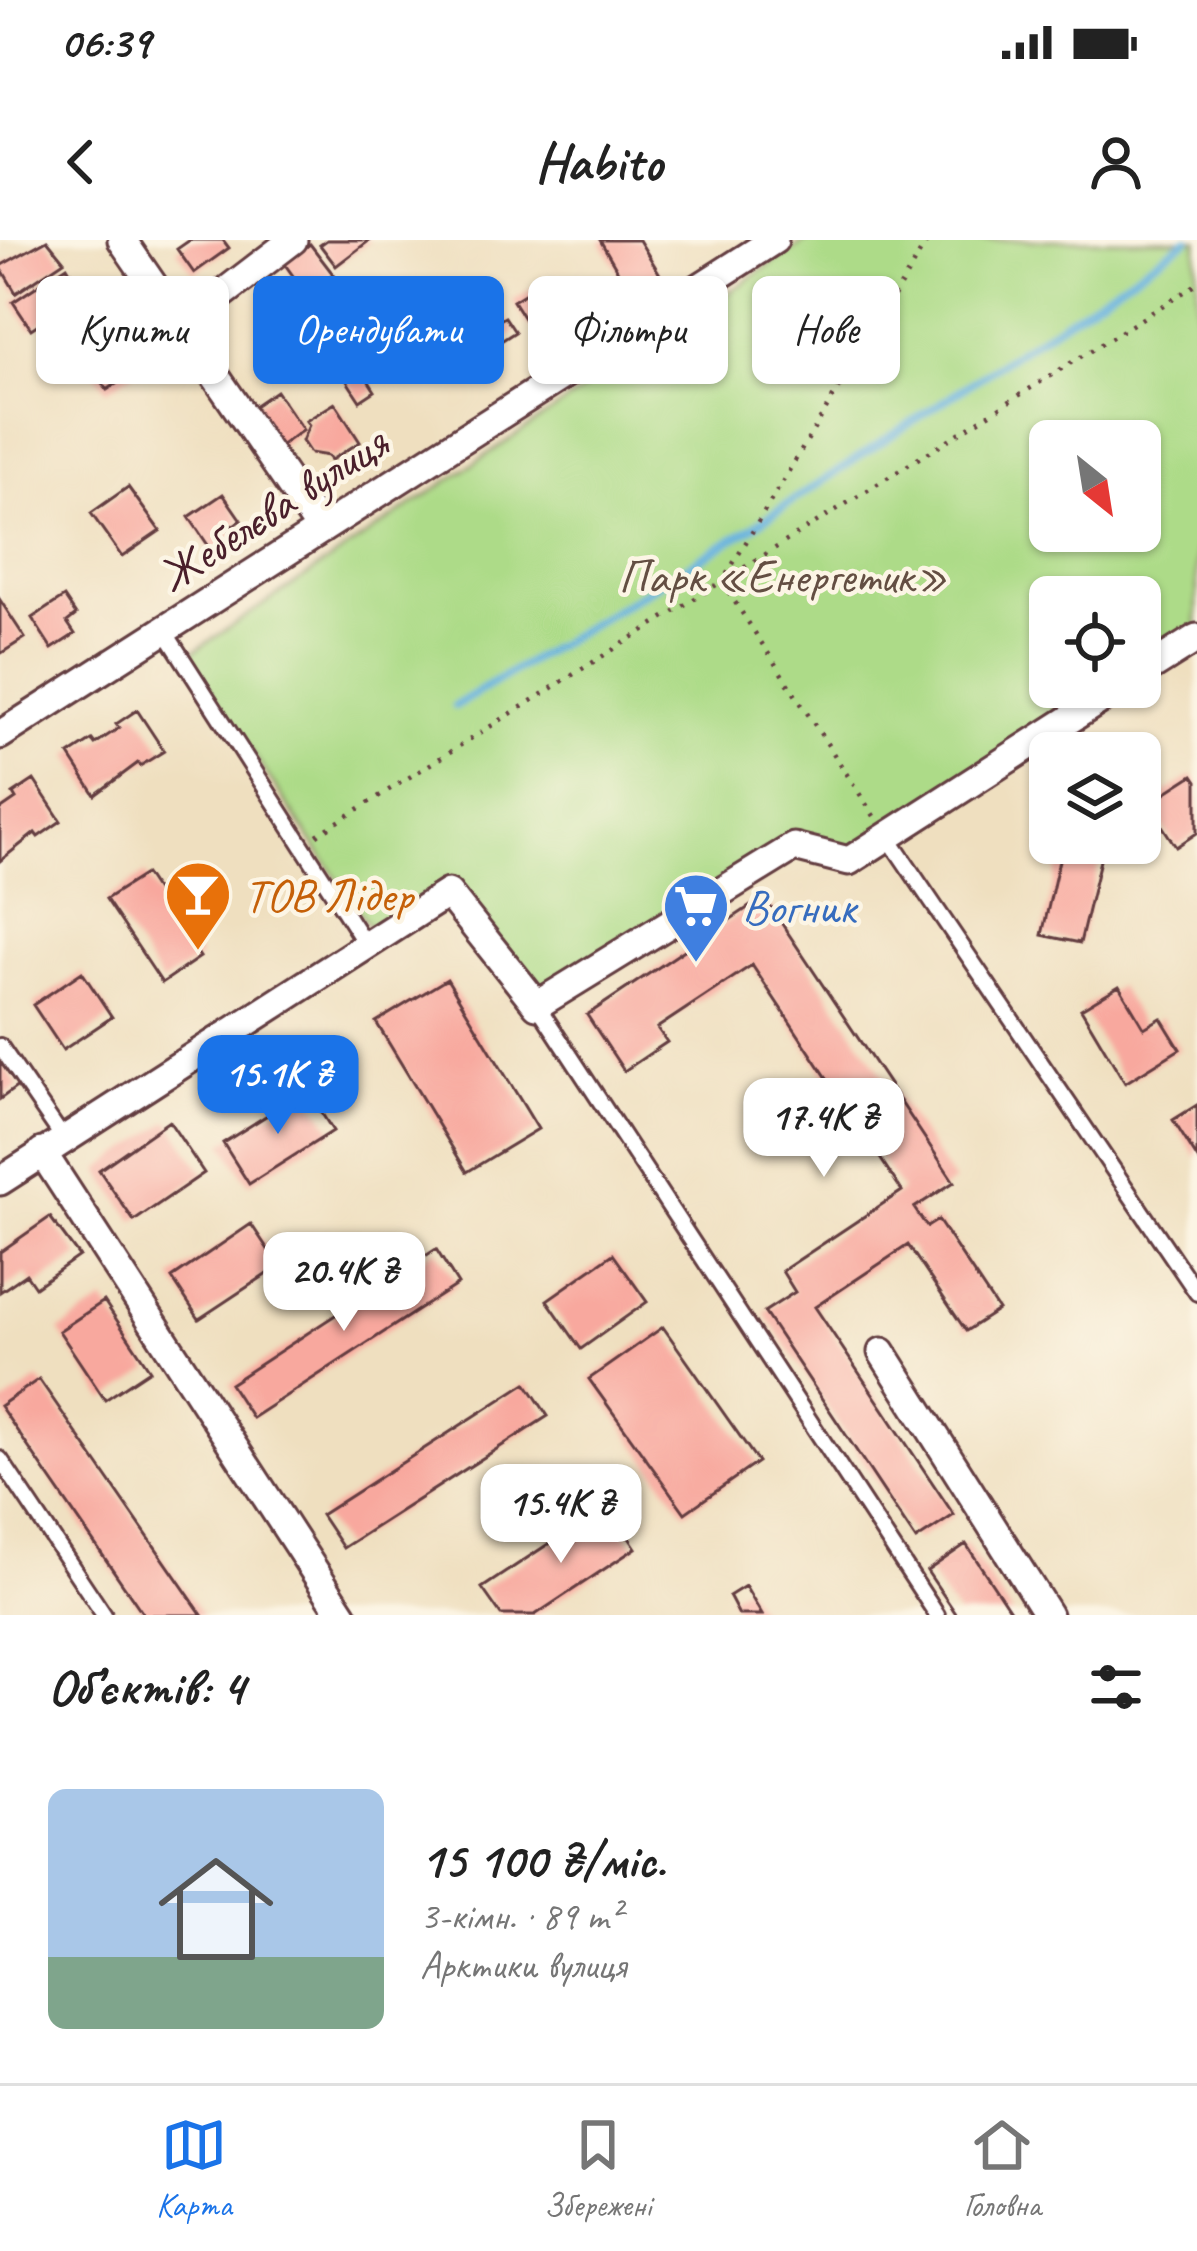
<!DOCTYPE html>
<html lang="uk">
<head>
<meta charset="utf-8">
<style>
  :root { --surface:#fff; --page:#f2f2f2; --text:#222; --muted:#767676; --line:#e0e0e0; --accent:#1a73e8 }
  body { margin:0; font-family:Caveat,sans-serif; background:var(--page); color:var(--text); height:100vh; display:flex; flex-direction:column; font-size:45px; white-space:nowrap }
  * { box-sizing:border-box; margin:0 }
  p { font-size:39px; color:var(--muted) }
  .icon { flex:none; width:66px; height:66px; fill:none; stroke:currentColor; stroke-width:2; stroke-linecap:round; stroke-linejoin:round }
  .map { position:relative; height:1375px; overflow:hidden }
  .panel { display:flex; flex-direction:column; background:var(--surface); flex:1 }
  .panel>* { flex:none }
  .guide { position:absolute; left:36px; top:36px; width:1125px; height:108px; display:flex; gap:24px }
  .needle { width:78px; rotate:150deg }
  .tools { position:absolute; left:1029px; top:180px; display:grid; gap:24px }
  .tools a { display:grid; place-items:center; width:132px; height:132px; border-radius:18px; background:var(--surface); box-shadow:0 3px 9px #0004; font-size:60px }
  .price { position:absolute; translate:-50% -102px; padding:0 27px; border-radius:24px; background:#fff; color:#222; font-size:39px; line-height:78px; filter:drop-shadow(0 3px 6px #0008) }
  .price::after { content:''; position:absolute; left:50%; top:72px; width:36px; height:27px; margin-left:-18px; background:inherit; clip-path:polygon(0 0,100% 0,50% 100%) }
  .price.selected { background:var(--accent); color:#fff }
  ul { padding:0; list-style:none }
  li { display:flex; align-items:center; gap:36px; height:300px; padding:0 48px }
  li+li { border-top:3px solid var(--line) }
  li span { display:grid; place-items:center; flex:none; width:336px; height:240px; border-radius:18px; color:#555 }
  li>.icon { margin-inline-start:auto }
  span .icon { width:144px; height:144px; fill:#fffc; stroke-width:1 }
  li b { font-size:51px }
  h2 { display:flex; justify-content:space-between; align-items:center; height:144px; padding:0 48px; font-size:51px }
  .pill { padding:0 42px; border-radius:18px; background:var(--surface); box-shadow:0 3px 9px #0004; font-size:42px; line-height:108px }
  .pill.selected { background:var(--accent); color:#fff }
  .status { display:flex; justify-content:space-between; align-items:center; height:84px; padding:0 60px; background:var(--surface); direction:ltr }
  .status svg { height:33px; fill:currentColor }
  header { display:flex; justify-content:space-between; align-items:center; height:156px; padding:0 48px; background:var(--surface); font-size:54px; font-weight:600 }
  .menu { display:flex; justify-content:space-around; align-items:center; height:168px; border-top:3px solid var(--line); background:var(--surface); font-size:33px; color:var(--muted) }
  .menu a { display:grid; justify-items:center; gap:6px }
  .menu .selected { color:var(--accent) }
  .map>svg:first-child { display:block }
  .green { fill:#addb88; stroke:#7c7d5a; stroke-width:3; fill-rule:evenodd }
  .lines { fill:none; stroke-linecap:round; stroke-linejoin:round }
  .stream { stroke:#66b2df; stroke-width:8 }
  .building { fill:#f8a89e }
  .service-casing { stroke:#633c41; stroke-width:20 }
  .minor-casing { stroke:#633c41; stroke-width:33 }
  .path { stroke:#633c41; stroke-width:4.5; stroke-dasharray:3 9; stroke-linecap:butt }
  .service { stroke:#fff; stroke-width:14 }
  .minor { stroke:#fff; stroke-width:27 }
  .labels { text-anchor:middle; stroke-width:9; stroke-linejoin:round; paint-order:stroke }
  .street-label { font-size:48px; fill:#4a1f2b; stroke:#fcf5e5 }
  .park-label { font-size:48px; fill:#634e42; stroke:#fcf5e5 }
  .food-label { font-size:48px; fill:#c56008; stroke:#fcf5e5; text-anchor:start }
  .shop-label { font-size:48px; fill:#366cbe; stroke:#fcf5e5; text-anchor:start }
</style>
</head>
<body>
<div class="status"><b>06:39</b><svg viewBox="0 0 49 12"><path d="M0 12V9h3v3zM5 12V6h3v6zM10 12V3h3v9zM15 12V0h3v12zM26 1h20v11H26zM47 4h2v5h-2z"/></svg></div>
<header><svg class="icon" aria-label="back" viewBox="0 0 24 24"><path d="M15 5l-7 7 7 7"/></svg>Habito<svg class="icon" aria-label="person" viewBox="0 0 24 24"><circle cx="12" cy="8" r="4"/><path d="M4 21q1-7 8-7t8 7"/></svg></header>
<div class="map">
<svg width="1197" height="1375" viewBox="0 0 1197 1375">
  <rect width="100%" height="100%" fill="#fcf5e5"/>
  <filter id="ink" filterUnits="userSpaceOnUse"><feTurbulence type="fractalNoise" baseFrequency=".00833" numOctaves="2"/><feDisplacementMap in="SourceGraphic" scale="24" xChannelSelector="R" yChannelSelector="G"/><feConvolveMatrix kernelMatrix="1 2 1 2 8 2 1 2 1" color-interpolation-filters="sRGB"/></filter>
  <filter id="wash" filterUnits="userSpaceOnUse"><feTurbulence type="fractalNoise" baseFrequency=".004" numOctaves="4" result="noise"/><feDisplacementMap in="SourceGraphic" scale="48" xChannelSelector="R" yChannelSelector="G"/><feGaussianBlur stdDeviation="2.7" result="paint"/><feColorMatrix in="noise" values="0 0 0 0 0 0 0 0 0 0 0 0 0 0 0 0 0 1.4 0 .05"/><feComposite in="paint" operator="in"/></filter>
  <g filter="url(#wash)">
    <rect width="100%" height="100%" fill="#efdfbf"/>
    <!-- green -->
    <path class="green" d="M807 0H1197V386L1140 424V357H1050V447H1105L848 612 794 600 539 756 449 645 373 692 187 416ZM1050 201H1140V291H1050Z"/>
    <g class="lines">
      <!-- stream -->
      <path class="stream" d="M455 466 753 287 1187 0"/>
    </g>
    <g id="blocks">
      <!-- building -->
      <path class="building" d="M47 0 64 21 16 53 0 26Z
        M190 0H223L229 8 194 33 177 9Z
        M327 0H370L336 26 320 5Z
        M600 0H639L661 36 631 54Z
        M310 4 333 34 306 54 284 23Z
        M67 26 78 44 70 50 76 59 31 89 13 62Z
        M552 37 569 64 530 88 513 61Z
        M482 58 498 81 505 77 515 92 487 110 462 71Z
        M125 107 139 129 107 150 92 129Z
        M370 117 380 132 368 140 375 151 360 161 343 135Z
        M276 151 303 190 274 210 247 171Z
        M335 163 360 202 331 220 328 216 310 213 302 201 309 185 306 181Z
        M128 247 160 291 122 317 91 273Z
        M223 254 241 280 229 288 234 296 212 311 189 277Z
        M64 357 76 375 67 382 75 394 52 409 32 378Z
        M0 360 25 398 0 414Z
        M137 470 164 511 140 526 138 523 95 555 69 515 92 500 95 504 119 488 116 484Z
        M1193 535 1197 541V593L1176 607 1148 564Z
        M34 540 61 581 38 597 35 593 0 621V570L16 559 13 554Z
        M1062 607 1101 616 1080 703 1042 695Z
        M145 634 200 717 162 743 106 659Z
        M764 657 954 942 914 968 927 987 938 980 998 1070 966 1091 908 1005 815 1067 954 1275 916 1300 764 1072 795 1052 782 1031 902 951 752 725 657 788 667 802 624 831 587 775Z
        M82 732 112 777 63 810 33 765Z
        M447 739 538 889 467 932 376 782Z
        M1119 746 1144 788 1161 778 1180 809 1125 843 1081 769Z
        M0 821 18 846 0 859Z
        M307 850 333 891 249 944 223 903Z
        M1197 865V918L1173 880Z
        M169 881 204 933 134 981 99 930Z
        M50 977 79 1016 35 1047 26 1034 0 1052V1012Z
        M251 984 279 1026 199 1079 172 1038Z
        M436 1009 458 1044 252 1178 230 1144Z
        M613 1014 647 1062 581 1109 547 1060Z
        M104 1061 150 1130 105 1160 59 1091Z
        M663 1087 758 1222 685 1273 589 1139Z
        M39 1139 97 1223 202 1375H144L0 1166Z
        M526 1143 548 1176 343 1308 321 1275Z
        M607 1265 636 1308 535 1375H501L482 1348Z
        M966 1304 1013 1375H957L927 1331Z
        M745 1346 762 1375H739L729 1356Z"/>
    </g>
  </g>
  <g filter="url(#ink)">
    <use href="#blocks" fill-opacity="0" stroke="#633c41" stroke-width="3"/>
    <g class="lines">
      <!-- service casing -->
      <g class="service-casing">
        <path id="service" d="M164 390 366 705
          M887 596 1197 1053
          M537 765 937 1375
          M0 806 63 898
          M0 1219 104 1375"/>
      </g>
      <!-- minor casing -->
      <g class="minor-casing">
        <path id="minor" d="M122 0 321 290
          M182 85 293 0
          M1140 434 1197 398
          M0 495 774 0
          M42 912 343 1375
          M0 941 448 653 537 765 794 607 849 621 1120 447
          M882 1112 1048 1375"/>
      </g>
      <!-- path -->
      <path class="path" d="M874 576 722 342 928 0
        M317 595 1197 44"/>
      <!-- service -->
      <use href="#service" class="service"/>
      <!-- minor -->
      <use href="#minor" class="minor"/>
    </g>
  </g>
  <!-- icons -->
  <defs>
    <g id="bar-pin" transform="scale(3.45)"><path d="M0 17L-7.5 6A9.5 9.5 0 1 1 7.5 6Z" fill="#e8710a" stroke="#fcf5e5"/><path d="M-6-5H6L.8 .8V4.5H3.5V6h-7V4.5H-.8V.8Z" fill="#fff"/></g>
    <g id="supermarket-pin" transform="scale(3.45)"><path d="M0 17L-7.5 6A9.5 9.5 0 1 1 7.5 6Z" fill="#3f7fe0" stroke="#fcf5e5"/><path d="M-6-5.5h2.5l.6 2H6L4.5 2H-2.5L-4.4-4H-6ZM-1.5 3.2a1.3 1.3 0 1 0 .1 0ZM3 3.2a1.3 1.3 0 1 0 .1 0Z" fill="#fff"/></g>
  </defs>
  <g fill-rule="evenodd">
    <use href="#bar-pin" x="198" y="654"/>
    <use href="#supermarket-pin" x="696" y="666"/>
  </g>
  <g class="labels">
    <!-- street labels -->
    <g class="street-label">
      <text transform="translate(272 268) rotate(-33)" y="17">Жебелєва вулиця</text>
    </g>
    <!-- park labels -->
    <g class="park-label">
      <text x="783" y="352">Парк «Енергетик»</text>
    </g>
    <!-- food labels -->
    <g class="food-label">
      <text x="244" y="671">ТОВ Лідер</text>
    </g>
    <!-- shop labels -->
    <g class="shop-label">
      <text x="742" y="683">Вогник</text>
    </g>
  </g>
</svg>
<div class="tools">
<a><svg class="needle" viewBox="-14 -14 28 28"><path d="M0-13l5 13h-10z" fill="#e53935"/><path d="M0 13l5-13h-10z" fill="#767676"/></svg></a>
<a><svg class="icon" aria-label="locate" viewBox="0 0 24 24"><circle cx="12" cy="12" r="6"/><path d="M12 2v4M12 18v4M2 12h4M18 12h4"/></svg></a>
<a><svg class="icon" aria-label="layers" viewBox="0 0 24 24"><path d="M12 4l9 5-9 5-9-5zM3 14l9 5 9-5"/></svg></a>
</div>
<b class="price selected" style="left:278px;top:897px">15.1K ₴</b>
<b class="price" style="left:824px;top:940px">17.4K ₴</b>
<b class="price" style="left:344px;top:1094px">20.4K ₴</b>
<b class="price" style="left:561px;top:1326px">15.4K ₴</b>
<div class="guide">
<a class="pill">Купити</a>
<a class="pill selected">Орендувати</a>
<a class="pill">Фільтри</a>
<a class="pill">Нове</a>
</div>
</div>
<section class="panel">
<h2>Об’єктів: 4<svg class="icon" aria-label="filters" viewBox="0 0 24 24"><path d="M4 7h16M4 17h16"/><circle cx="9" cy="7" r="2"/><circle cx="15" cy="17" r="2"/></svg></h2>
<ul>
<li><span style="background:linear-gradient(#a9c7e8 70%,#7fa58c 0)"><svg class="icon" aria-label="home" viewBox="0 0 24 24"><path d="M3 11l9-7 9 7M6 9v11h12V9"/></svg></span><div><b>15 100 ₴/міс.</b><p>3-кімн. · 89 m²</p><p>Арктики вулиця</p></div></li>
</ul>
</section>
<nav class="menu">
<a class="selected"><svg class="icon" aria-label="map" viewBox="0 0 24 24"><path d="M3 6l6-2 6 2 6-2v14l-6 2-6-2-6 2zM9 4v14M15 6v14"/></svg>Карта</a>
<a><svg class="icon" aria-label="saved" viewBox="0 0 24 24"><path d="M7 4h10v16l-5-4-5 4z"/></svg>Збережені</a>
<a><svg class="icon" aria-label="home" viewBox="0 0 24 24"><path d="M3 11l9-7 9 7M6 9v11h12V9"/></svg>Головна</a>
</nav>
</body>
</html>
